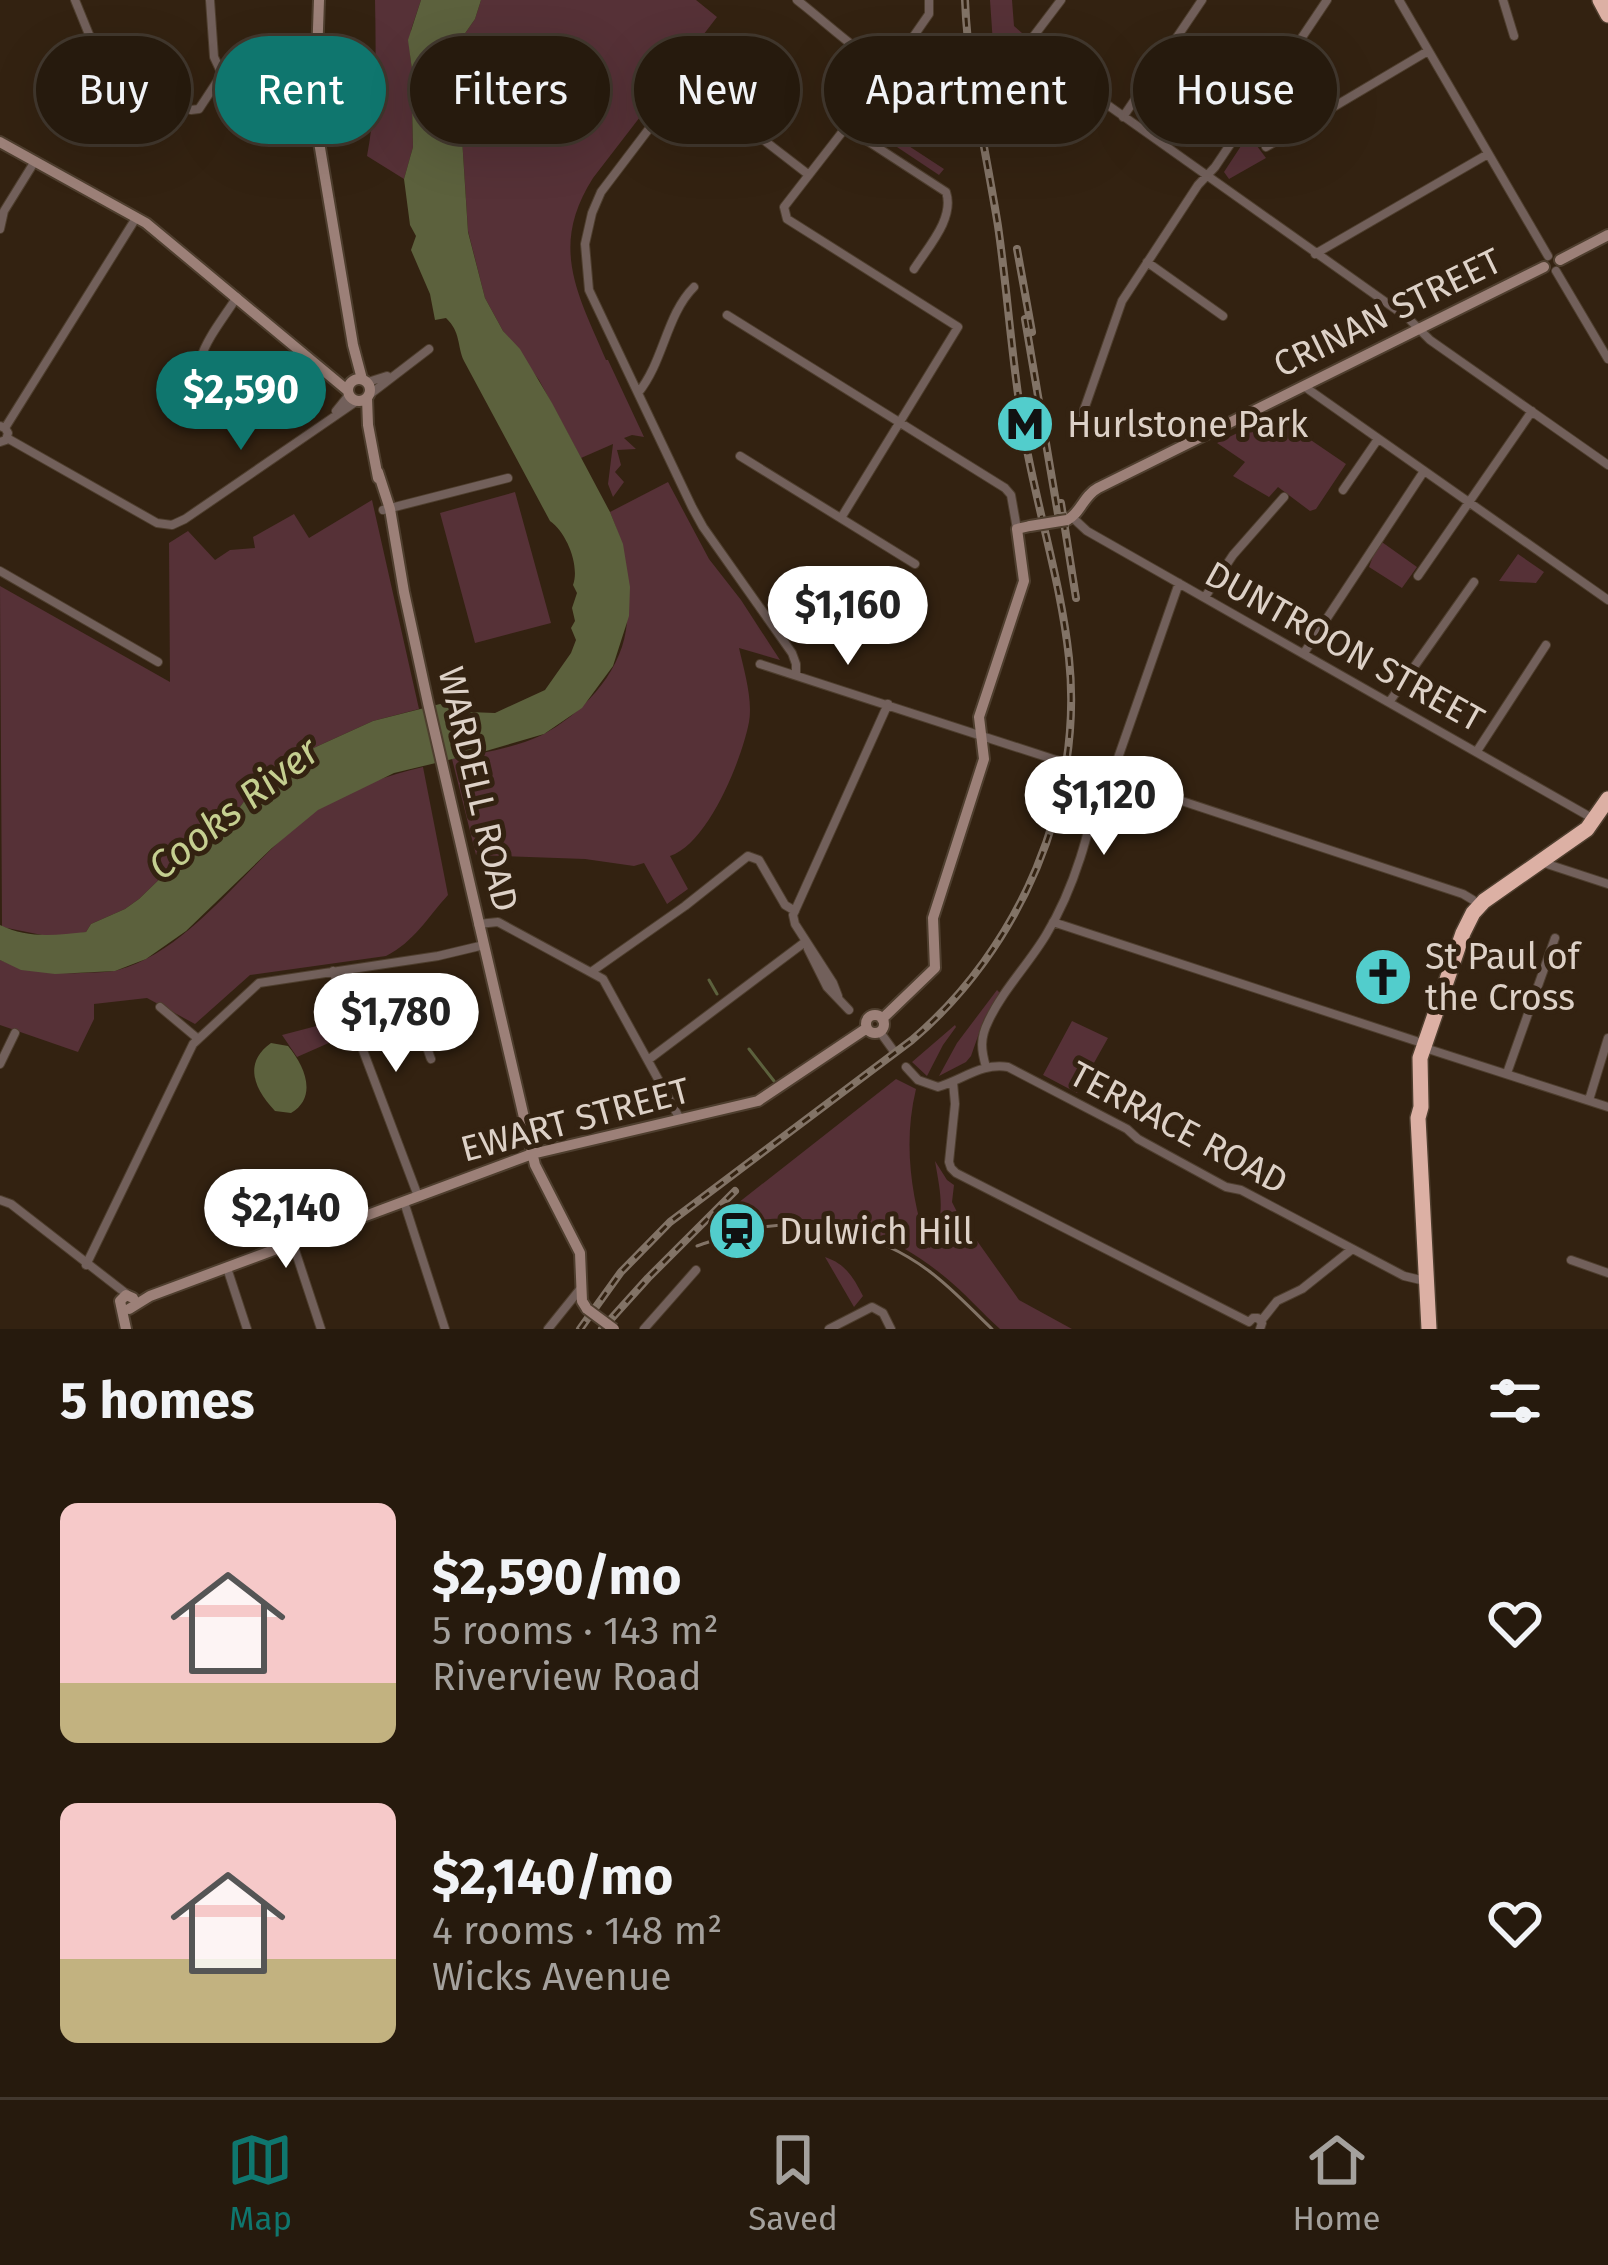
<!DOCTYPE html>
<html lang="en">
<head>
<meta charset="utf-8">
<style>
  :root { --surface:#261a0d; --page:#32271b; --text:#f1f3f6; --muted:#a4a19d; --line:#42382e; --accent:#0f766e }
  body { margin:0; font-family:"Fira Sans",sans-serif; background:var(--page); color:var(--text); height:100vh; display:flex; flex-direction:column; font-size:45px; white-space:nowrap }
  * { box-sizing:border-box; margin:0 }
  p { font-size:39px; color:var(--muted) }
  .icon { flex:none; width:66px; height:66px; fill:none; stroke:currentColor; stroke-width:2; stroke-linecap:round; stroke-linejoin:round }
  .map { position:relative; height:1329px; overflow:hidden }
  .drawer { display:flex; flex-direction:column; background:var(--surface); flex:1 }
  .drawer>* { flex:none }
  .top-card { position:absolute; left:36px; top:36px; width:1536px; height:108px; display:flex; gap:24px }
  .price { position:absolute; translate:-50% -102px; padding:0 27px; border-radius:42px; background:#fff; color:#222; font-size:39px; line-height:78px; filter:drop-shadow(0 3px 6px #0008) }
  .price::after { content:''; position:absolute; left:50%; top:72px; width:36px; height:27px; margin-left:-18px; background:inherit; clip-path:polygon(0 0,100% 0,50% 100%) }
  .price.active { background:var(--accent); color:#fff }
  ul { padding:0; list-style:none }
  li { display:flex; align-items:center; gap:36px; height:300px; padding:0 60px }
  li span { display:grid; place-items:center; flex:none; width:336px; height:240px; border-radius:18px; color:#555 }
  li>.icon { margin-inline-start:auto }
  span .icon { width:144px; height:144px; fill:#fffc; stroke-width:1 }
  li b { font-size:51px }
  h2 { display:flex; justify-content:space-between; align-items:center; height:144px; padding:0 60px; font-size:51px }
  .tag { padding:0 42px; border-radius:54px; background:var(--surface); box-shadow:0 12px 48px #0002,0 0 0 3px var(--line); font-size:42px; line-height:108px }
  .tag.active { background:var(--accent); color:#fff }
  .menu { display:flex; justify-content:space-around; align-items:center; height:168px; border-top:3px solid var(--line); background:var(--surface); font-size:33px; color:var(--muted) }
  .menu a { display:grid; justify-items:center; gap:6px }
  .menu .active { color:var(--accent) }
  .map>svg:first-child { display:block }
  .green { fill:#563137 }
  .water { fill:#5c613d }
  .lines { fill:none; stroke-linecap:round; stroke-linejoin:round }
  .stream { stroke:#5c613d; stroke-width:3 }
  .street-casing { stroke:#4e3e2e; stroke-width:10 }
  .secondary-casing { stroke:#4e3e2e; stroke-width:14 }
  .highway-casing { stroke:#4e3e2e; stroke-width:18 }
  .street { stroke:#72605b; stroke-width:8 }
  .secondary { stroke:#9c8078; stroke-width:10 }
  .highway { stroke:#dcb0a4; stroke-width:15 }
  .tram { stroke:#827366; stroke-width:3 }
  .rail-casing { stroke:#827366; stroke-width:8 }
  .rail { stroke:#321; stroke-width:3; stroke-dasharray:9; stroke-linecap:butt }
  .street-bridge-casing { stroke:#4e3e2e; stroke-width:10; stroke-linecap:butt }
  .secondary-bridge-casing { stroke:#4e3e2e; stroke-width:14; stroke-linecap:butt }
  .street-bridge { stroke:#72605b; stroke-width:8 }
  .secondary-bridge { stroke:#9c8078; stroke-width:10 }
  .labels { text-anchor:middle; stroke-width:10; stroke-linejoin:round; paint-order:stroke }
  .street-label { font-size:36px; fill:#ddd1c7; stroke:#321 }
  .poi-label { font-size:36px; fill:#ddd1c7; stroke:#321; text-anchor:start }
  .water-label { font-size:39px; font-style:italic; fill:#c5cf90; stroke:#321 }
</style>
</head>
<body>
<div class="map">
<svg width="1608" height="1329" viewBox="0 0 1608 1329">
  <rect width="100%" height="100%" fill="#321"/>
  <!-- green -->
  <path class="green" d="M375 0H421L411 30 410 54 415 92 412 107 413 147 404 179 367 156C377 104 376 53 375 0Z
    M481 0H696L717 17 593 178C549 247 578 294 606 360H608L644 437 632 435 624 438 636 449 617 450 621 465 615 472 624 482 613 497 608 484 613 444 581 458 539 380 503 331 485 298 468 231 462 138 459 128 454 72 459 42 475 19Z
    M990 0H1012L1014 26 1022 33C1021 60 1030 62 1050 78L996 88Z
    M1288 74 1314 106 1254 142 1266 158 1229 179 1224 172Z
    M866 118 944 169 939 175 861 123Z
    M1274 415 1346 464 1316 509 1310 511 1278 487 1269 497 1233 476 1245 462 1217 443Z
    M668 482 709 559 741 600 780 660 739 648C744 670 753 700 749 722 742 759 708 844 670 856L688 889 667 904 644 863 634 866 585 859 476 855 452 759C481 753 515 748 542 735 580 715 619 676 626 630 628 619 626 605 625 593 624 558 624 546 610 512Z
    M515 492 551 623 475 643 440 513Z
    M372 500 419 709 373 721 296 756 251 792 237 811 202 838 139 899 125 909 91 924 86 932 57 938 2 927 0 586 170 682 169 543 188 531 215 560 230 550 255 548 253 537 294 514 309 538Z
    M1379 540 1417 567 1402 588 1369 567Z
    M1518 554 1544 572 1536 583 1499 581Z
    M423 767 448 895C428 917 414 942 386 956L250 975 195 1024 147 998 94 1004V1019L78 1052 0 1025V960C27 972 52 974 81 973 93 972 107 973 118 970 196 949 253 853 320 808 350 788 388 775 423 767Z
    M997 990 1000 993 984 1019 971 1056 966 1062 939 1076 957 1043Z
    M351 1017 356 1031 297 1057 282 1035Z
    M1072 1021 1108 1038 1077 1093 1043 1075Z
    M955 1025 956 1027 943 1045 927 1076 912 1062Z
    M896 1079 916 1089C903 1143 911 1195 927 1247L930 1248C946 1215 941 1196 935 1161L947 1180 954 1185 952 1202 958 1214 1019 1300 1072 1329H1000C981 1312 965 1293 945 1277 885 1227 823 1212 745 1221L738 1203Z
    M825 1257C846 1264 853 1277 863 1296L854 1307Z"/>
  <!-- water -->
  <path class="water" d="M421 0H481L475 19 459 42 454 72 459 128 462 138 468 232 485 298 503 331 520 349 552 403 610 512 623 544 630 587 629 616 613 666 582 708 544 734 486 751 394 773 318 810 272 848 186 931 146 959 115 971 55 974 21 970 0 960V925C28 939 56 935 86 932L91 924 125 909 139 899 202 838 237 811 251 792 296 756 373 721 440 704 469 712 495 713 545 690 571 653 576 640 571 628 575 621 572 608 577 593 573 585C580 566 567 533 550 521L464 361C457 346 461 332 446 318L435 320 430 294 411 250 416 236 410 225 404 179 413 147 412 107 415 92 408 40Z
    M271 1043 288 1046C305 1066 318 1097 291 1113L275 1111C254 1089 243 1063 271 1043Z"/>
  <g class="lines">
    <!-- stream -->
    <path class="stream" d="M709 980 717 994
      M749 1049 774 1081"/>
    <!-- street casing -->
    <g class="street-casing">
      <path id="street" d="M75 0 97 54 184 107 191 110 199 109 222 74
        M210 0 214 57 222 74 305 119
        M797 0C840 33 918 111 974 102
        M1061 0 1033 37 1030 42 1033 52 1408 318 1430 340 1608 465
        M1399 0 1548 256
        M1503 0 1514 36
        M994 99 1078 86
        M1123 117 1202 0
        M846 127 946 192C955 218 928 247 914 269
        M1266 147 1428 51
        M0 229 4 211 35 161
        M1315 254 1488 154
        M1147 262 1223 316
        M1556 271 1608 359
        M727 315 1005 488 1011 495 1017 529
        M368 382 387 376
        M1305 387 1608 600
        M638 393C664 361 666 315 694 287
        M369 395 429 349
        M336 411 349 395
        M201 414C188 359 208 341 237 297
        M1079 424 1122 301 1198 185 1215 167 1327 0
        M0 426 5 428 8 433 6 440 0 442
        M5 428 136 218
        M7 438 157 523 172 525 185 519 357 401
        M740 456 915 564
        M1343 490 1378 439
        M383 510 508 478
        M841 518 958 327 787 219 784 207 888 73 929 14V0
        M1073 518 1087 531 1592 818
        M0 571 158 662
        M1418 576 1532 411
        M1205 597 1233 555 1284 497
        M1304 653 1424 471
        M760 664 1056 760
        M796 675V664L792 653 703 527 692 507 589 290 585 244 592 213 601 192 686 80 809 175
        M1390 701 1474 582
        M1477 751 1546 645
        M1088 770 1463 894 1473 900
        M1111 778 1179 583
        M1541 862 1608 884
        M1053 922 1416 1041
        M478 924 498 922 603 979 680 1119
        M808 949 827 987 849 1010
        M333 971 418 1196
        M591 972 685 906 748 856 759 860 785 905 795 911
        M838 996 833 983 795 924 793 915 888 704
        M160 1007 197 1038
        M880 1032 893 1050
        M361 1042C375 1037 406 1018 419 1031 425 1037 428 1052 431 1059
        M1422 1047 1608 1107
        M648 1060 805 942
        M0 1064 15 1033
        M906 1067 918 1080 938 1087C962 1080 983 1062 1008 1067L1127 1129 1138 1139 1226 1187 1241 1190 1404 1276 1425 1281
        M986 1067C981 1050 980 1038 988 1022 1002 991 1028 965 1046 935 1076 886 1089 831 1102 775
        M1507 1073 1555 938
        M953 1082 955 1104 949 1162 951 1168 956 1173 1249 1322
        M1589 1100 1608 1038
        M0 1200 11 1204 128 1295
        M404 1202 445 1329
        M293 1244 321 1329
        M1571 1260 1608 1273
        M86 1265 193 1044 259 983 438 956 484 945
        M227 1268 247 1329
        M1261 1321 1277 1301 1302 1289 1351 1250
        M1249 1322 1253 1318H1258L1262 1323 1260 1329
        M548 1329 581 1288
        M644 1329 696 1270
        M829 1329 872 1307 883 1313 891 1329"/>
    </g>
    <!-- secondary casing -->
    <g class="secondary-casing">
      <path id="secondary" d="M319 0 315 114 322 122 317 130 353 345 362 379
        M315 114 308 115 305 122 309 129 317 130
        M0 142 146 223 347 390
        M1560 260 1608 235
        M348 390a11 11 0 1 1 22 0a11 11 0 1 1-22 0Z
        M367 398 368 425 378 478
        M378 472 390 509 404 592 428 703 535 1165 580 1253 582 1301 587 1309
        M1067 520C1081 513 1083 496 1098 488L1544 267
        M866 1024a9 9 0 1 1 18 0a9 9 0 1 1-18 0Z
        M882 1019 935 968 933 918 984 759 979 717 1024 581 1017 529 1030 526
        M129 1309 150 1296 532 1154 758 1101 867 1028
        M126 1329 120 1301 126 1295 133 1298"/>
    </g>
    <!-- highway casing -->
    <g class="highway-casing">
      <path id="highway" d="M1600 0 1608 15
        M1429 1329 1418 1118 1421 1107 1420 1058 1463 933 1473 913 1484 901 1587 829 1608 799"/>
    </g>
    <!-- street -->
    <use href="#street" class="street"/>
    <!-- secondary -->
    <use href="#secondary" class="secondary"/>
    <!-- highway -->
    <use href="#highway" class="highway"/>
    <!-- tram -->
    <path class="tram" d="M697 1246C712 1241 726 1235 742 1231 806 1215 877 1232 929 1271 952 1288 972 1310 992 1329"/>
    <!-- rail casing -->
    <g class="rail-casing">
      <path id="rail" d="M1017 249 1032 332
        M1025 319 1059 520
        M1061 503 1076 598
        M580 1329 621 1272 670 1222 912 1040C1020 948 1084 800 1069 658 1061 582 1037 509 1024 434 1012 365 1008 295 998 226 986 151 968 76 965 0
        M602 1329 648 1278 735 1191"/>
    </g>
    <!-- rail -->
    <use href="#rail" class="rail"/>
    <!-- street-bridge casing -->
    <g class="street-bridge-casing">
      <path id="street-bridge" d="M1056 760 1088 770"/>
    </g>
    <!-- secondary-bridge casing -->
    <g class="secondary-bridge-casing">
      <path id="secondary-bridge" d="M1030 526 1067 520
        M587 1309 614 1329"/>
    </g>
    <!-- street-bridge -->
    <use href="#street-bridge" class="street-bridge"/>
    <!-- secondary-bridge -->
    <use href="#secondary-bridge" class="secondary-bridge"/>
  </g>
  <!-- icons -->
  <defs>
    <g id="metro-disc" transform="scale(3)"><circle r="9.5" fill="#52cdcc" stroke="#321"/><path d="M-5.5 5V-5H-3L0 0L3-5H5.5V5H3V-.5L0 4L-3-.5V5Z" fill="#111"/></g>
    <g id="church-disc" transform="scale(3)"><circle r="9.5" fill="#52cdcc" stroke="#321"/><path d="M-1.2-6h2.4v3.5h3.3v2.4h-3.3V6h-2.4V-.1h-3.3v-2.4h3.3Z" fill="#111"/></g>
    <g id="station-disc" transform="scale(3)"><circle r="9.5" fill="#52cdcc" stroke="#321"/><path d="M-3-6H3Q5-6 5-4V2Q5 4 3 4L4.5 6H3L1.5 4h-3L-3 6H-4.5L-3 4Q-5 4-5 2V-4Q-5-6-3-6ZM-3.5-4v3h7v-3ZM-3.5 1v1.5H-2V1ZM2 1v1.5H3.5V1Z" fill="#111"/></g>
  </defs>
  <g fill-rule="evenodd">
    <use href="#metro-disc" x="1025" y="424"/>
    <use href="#church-disc" x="1383" y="977"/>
    <use href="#station-disc" x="737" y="1231"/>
  </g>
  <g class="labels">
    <!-- street labels -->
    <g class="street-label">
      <text transform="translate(1387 312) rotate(-26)" y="13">CRINAN STREET</text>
      <text transform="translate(1345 646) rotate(29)" y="13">DUNTROON STREET</text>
      <text transform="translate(479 789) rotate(77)" y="13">WARDELL ROAD</text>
      <text transform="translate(575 1119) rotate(-15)" y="13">EWART STREET</text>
      <text transform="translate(1179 1127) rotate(28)" y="13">TERRACE ROAD</text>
    </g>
    <!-- poi labels -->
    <g class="poi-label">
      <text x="1067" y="437">Hurlstone Park</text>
      <text x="1425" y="969">St Paul of<tspan x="1425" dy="41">the Cross</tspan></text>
      <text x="779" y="1244">Dulwich Hill</text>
    </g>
    <!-- water labels -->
    <g class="water-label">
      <text transform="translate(233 808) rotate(-38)" y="14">Cooks River</text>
    </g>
  </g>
</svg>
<b class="price active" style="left:241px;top:453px">$2,590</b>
<b class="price" style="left:848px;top:668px">$1,160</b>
<b class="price" style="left:1104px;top:858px">$1,120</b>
<b class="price" style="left:396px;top:1075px">$1,780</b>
<b class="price" style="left:286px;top:1271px">$2,140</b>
<div class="top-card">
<a class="tag">Buy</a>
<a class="tag active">Rent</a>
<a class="tag">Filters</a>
<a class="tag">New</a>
<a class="tag">Apartment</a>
<a class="tag">House</a>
</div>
</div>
<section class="drawer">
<h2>5 homes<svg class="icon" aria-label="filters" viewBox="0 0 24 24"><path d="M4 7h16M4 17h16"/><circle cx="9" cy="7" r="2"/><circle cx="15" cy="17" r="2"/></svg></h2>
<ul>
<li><span style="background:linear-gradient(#f6c9c9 75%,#c2b280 0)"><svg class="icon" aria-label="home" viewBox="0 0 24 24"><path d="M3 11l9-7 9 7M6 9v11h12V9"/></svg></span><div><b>$2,590/mo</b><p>5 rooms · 143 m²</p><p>Riverview Road</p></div><svg class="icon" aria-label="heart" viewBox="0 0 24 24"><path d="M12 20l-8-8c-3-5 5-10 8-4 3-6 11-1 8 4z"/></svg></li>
<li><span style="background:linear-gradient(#f6c9c9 65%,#c2b280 0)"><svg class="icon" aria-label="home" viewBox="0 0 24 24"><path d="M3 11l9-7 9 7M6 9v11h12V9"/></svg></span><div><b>$2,140/mo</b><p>4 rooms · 148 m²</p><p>Wicks Avenue</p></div><svg class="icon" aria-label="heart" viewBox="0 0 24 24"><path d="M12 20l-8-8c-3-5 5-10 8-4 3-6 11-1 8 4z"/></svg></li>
</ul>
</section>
<nav class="menu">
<a class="active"><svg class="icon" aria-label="map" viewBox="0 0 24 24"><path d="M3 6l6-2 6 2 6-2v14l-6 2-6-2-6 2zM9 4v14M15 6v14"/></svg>Map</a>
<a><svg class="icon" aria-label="saved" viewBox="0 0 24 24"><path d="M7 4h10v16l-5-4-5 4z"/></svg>Saved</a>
<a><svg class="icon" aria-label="home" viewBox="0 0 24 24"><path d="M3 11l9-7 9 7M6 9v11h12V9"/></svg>Home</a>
</nav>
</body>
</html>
